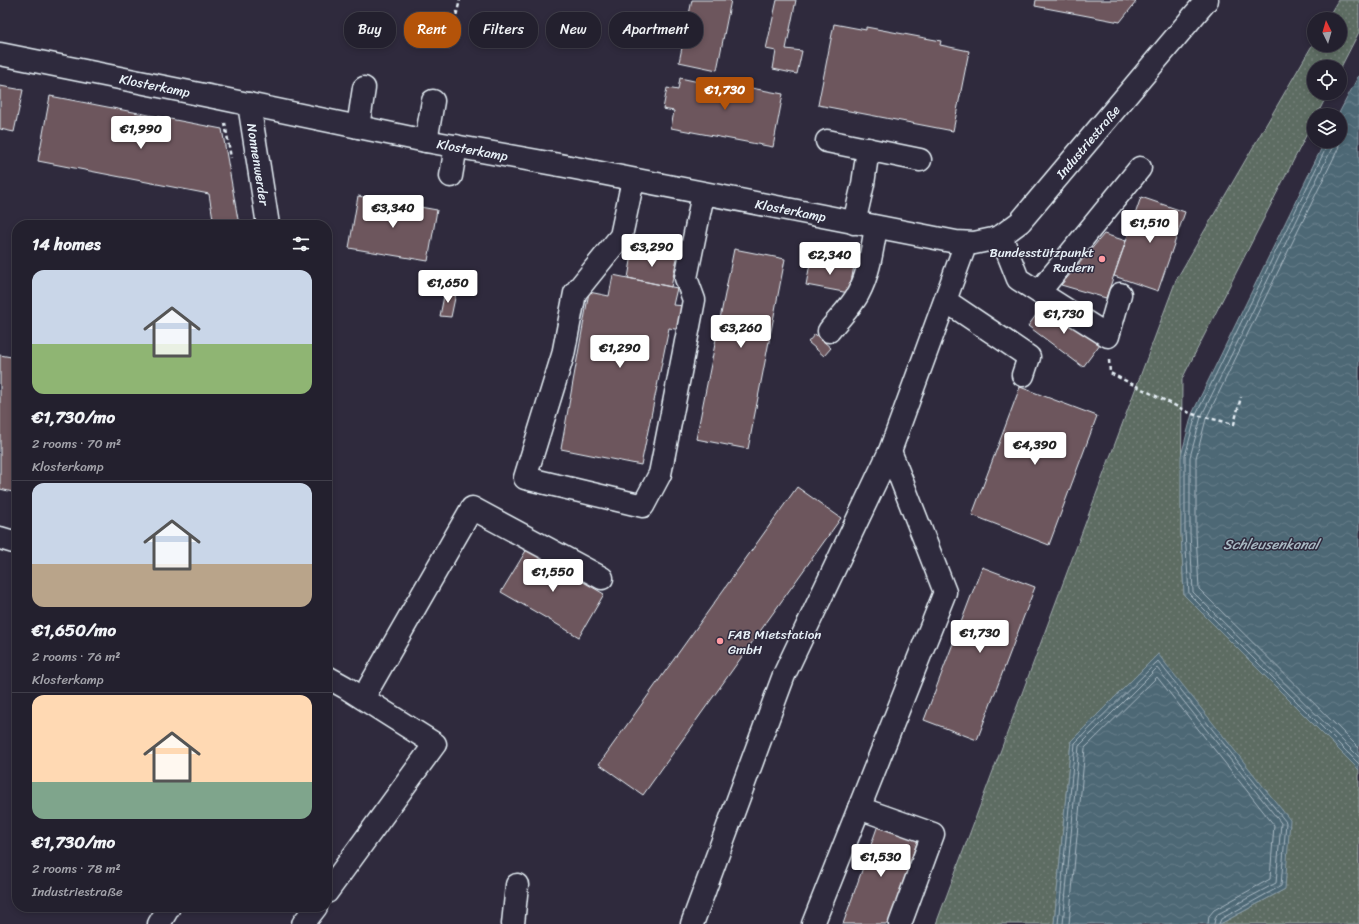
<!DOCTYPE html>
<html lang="en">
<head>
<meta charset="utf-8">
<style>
  :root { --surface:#23202e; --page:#2b2836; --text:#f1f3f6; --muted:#a3a3aa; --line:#403e4a; --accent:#b45309 }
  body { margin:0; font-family:Sriracha,sans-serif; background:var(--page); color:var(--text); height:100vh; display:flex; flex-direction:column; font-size:15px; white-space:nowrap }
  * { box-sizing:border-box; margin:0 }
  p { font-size:13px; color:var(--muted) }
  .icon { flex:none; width:22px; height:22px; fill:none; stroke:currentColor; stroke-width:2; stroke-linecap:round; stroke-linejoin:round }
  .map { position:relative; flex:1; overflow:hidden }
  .side { position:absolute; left:12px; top:220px; width:320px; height:692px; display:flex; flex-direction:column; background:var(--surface); border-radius:16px; box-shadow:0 2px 6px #0003,0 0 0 1px var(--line) }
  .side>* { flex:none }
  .guide { position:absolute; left:344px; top:12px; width:380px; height:36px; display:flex; gap:8px }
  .needle { width:26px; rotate:355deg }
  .buttons { position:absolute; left:1307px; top:12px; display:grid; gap:8px }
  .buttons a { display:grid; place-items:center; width:40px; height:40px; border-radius:50%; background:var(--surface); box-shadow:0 2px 6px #0003,0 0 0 1px var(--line); font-size:20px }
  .price { position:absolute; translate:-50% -34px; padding:0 9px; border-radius:4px; background:#fff; color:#222; font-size:13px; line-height:26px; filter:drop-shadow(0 1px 2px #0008) }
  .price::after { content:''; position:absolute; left:50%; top:24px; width:12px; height:9px; margin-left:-6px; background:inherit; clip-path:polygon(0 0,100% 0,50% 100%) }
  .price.current { background:var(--accent); color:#fff }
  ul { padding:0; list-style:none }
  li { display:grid; align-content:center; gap:8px; height:212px; padding:0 20px }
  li+li { border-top:1px solid var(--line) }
  li span { display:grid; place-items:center; height:124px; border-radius:12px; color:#555 }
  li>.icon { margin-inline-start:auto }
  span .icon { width:72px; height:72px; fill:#fffc; stroke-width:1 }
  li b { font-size:17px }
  h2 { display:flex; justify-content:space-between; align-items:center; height:48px; padding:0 20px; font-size:17px }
  .chip { padding:0 14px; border-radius:16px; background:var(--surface); box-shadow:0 2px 6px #0003,0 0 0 1px var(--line); font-size:14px; line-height:36px }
  .chip.current { background:var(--accent); color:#fff }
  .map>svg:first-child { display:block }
  .grass { fill:url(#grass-dots); stroke:#a2aead }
  .water { fill:url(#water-waves); stroke:#8b9ea9 }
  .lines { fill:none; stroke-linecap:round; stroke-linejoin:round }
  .shore { stroke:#aabac4; stroke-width:1 }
  .building { fill:#6d565d; stroke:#e8f1f8 }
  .minor-casing { stroke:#e8f1f8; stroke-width:25 }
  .path { stroke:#e8f1f8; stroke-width:2.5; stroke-dasharray:4 3; stroke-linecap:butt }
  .minor { stroke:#2f2a3d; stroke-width:22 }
  .poi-dot { fill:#ff9aa2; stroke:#2f2a3d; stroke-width:1.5 }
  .labels { text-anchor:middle; stroke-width:3; stroke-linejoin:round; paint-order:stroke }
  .street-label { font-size:13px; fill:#e8f1f8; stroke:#2f2a3d }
  .poi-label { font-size:13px; fill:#e8f1f8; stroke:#2f2a3d; text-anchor:end }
  .water-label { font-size:14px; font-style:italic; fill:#aabac4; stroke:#2f2a3d }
</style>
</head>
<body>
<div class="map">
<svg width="1359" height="924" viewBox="0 0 1359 924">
  <defs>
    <pattern id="grass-dots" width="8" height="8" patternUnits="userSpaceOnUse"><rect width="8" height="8" fill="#5d6c62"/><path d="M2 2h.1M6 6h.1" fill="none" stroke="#748179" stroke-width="1.8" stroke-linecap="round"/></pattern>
    <pattern id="water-waves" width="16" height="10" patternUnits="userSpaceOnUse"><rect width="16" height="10" fill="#4d6775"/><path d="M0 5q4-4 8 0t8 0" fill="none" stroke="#677d89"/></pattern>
  </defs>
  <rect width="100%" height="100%" fill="#2f2a3d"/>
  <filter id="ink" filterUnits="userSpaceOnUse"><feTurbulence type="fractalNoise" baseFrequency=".025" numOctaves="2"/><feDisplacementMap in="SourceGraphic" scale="8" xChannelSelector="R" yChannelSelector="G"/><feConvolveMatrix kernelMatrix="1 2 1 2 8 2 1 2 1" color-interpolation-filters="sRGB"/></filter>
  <g filter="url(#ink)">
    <!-- grass -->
    <path class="grass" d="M1338 0H1359V32L1340 69V67H1314V93H1328L1317 115H1314V120L1182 379 1181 533 1184 595 1359 770V924H1220L1285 889 1071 741 1054 924H936L1176 280 1314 42V45H1340V19H1327Z"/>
    <!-- water -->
    <path class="water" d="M1359 75V770L1184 595 1181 533V456L1192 414 1325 141H1340V115H1338Z
      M1158 654 1290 820 1285 889 1220 924H1054L1071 741Z"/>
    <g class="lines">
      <!-- shore -->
      <path class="shore" d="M1329 141 1328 144 1196 415 1185 456V533L1189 594 1359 764
        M1334 141 1333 146 1201 417 1190 457V533L1193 592 1359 757
        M1340 141 1338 149 1206 419 1196 458V533L1199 589 1359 748
        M1058 924 1075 743 1158 661 1286 822 1281 886 1221 919 1219 924
        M1063 924 1079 746 1157 668 1281 823 1276 883 1218 914 1215 919 1214 924
        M1069 924 1085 748 1157 677 1274 825 1270 879 1214 910 1209 916 1208 924"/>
    </g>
    <!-- building -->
    <path class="building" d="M692 0H731L717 70 679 62Z
      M777 0H796L786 49 802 51 797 74 773 69 776 51 766 49Z
      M1036 0H1125L1136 2 1120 22 1035 6Z
      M834 24 866 30V27L941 41 940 45 969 51 953 131 818 105Z
      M680 78 713 85 714 81 783 94 773 147 671 128 674 111 663 109 667 88 678 90Z
      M0 86 23 90 14 132 0 129Z
      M50 96 222 129 239 225H214L209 194 38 161Z
      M358 196 437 210 428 261 349 248Z
      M1141 197 1185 212 1158 291 1114 276Z
      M1104 234 1126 241 1106 298 1061 285Z
      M633 249 677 258 671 287 628 278Z
      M734 249 785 259 748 449 696 439Z
      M811 258 854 266 849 293 806 285Z
      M613 275 677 288 673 305 686 306 681 330 669 328 641 465 561 449 589 292 609 296Z
      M445 291 456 293 451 317 440 316Z
      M1045 303 1100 344 1083 367 1028 326Z
      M815 334 831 348 824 356 808 342Z
      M0 355 17 358V493L0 489Z
      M1020 387 1097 416 1049 545 972 515Z
      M797 487 841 518 643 795 599 764Z
      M527 549 604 594 579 637 501 592Z
      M982 567 1035 587 977 740 924 720Z
      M878 825 918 840 888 924H843Z"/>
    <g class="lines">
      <!-- minor casing -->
      <g class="minor-casing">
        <g id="minor">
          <path id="s1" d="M0 54 219 98 426 141 565 166 956 242 974 243 993 239 1001 236 1020 222 1207 0"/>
          <path id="s2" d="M249 104 268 225"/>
          <path d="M358 127 364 88"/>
          <path d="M426 141 433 101"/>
          <path d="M827 141 920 160"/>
          <path d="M451 176 456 146"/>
          <path d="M633 180 621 236 575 293 563 355 525 478 643 506 660 474 685 347 694 300 686 278 703 194"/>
          <path d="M854 223 863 184 868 149"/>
          <path d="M1001 236 1018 279 1108 336 1120 294"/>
          <path d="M1039 292 1140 168"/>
          <path d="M946 301 1029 357 1023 375"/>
          <path d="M829 331C838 319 851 307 858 294 869 274 872 250 876 227"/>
          <path d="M0 538 17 543"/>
          <path d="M327 677 345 687 435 744 327 892"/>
          <path d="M363 698 472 508 602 578"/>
          <path d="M859 808 933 834 900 924"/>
          <path d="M159 924 169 907"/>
          <path d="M303 924 316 907"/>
          <path d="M513 924 517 885"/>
          <path d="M692 924 784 675 890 451 966 243"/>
          <path d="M813 924 945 592 890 451"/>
        </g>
      </g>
      <!-- path -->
      <path class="path" d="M448 49 460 0
        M225 123 231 158
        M1109 360 1110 373 1192 414 1234 424 1241 397"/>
      <!-- minor -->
      <use href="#minor" class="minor"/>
    </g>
  </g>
  <!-- markers -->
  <g class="poi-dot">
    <circle cx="1102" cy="259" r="4"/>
    <circle cx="720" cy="641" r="4"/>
  </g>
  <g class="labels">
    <!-- street labels -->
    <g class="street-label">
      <text dy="5" stroke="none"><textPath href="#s1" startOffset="158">Klosterkamp</textPath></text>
      <text dy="5" stroke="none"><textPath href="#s1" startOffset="1149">Industriestraße</textPath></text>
      <text dy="5" stroke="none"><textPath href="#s1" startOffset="482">Klosterkamp</textPath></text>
      <text dy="5" stroke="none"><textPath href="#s2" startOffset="61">Nonnenwerder</textPath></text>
      <text dy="5" stroke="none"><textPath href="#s1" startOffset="806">Klosterkamp</textPath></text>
    </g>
    <!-- poi labels -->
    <g class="poi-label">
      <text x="1094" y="257">Bundesstützpunkt<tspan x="1094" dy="15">Rudern</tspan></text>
      <text x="728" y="639" text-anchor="start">FAB Mietstation<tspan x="728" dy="15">GmbH</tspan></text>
    </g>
    <!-- water labels -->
    <g class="water-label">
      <text x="1271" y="549">Schleusenkanal</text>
    </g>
  </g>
</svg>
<div class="buttons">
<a><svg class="needle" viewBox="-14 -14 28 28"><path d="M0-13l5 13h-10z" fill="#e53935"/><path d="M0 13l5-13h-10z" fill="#a3a3aa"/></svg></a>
<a><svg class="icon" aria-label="locate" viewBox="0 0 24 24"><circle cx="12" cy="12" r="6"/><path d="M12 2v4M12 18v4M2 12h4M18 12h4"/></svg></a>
<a><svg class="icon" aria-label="layers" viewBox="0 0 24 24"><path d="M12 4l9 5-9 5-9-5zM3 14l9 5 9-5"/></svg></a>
</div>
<b class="price current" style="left:725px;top:111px">€1,730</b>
<b class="price" style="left:141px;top:150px">€1,990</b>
<b class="price" style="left:393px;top:229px">€3,340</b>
<b class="price" style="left:1150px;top:244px">€1,510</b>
<b class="price" style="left:652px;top:268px">€3,290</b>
<b class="price" style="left:830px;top:276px">€2,340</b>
<b class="price" style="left:448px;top:304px">€1,650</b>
<b class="price" style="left:1064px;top:335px">€1,730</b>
<b class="price" style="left:741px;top:349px">€3,260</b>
<b class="price" style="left:620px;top:369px">€1,290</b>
<b class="price" style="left:1035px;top:466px">€4,390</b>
<b class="price" style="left:553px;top:593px">€1,550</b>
<b class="price" style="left:980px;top:654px">€1,730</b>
<b class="price" style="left:881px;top:878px">€1,530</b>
<div class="guide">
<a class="chip">Buy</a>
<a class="chip current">Rent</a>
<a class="chip">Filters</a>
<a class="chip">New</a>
<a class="chip">Apartment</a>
</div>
<section class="side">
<h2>14 homes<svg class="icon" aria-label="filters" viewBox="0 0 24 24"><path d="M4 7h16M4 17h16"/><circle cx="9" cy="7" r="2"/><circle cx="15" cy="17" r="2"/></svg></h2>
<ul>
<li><span style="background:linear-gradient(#c9d6e8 60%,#8fb573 0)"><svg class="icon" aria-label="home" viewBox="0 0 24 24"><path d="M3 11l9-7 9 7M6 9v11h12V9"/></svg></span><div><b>€1,730/mo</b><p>2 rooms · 70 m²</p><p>Klosterkamp</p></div></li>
<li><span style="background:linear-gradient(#c9d6e8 65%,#b9a48a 0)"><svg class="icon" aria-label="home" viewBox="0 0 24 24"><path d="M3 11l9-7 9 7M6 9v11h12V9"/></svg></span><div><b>€1,650/mo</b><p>2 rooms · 76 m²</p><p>Klosterkamp</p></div></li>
<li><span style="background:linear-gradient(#ffd9b3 70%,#7fa58c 0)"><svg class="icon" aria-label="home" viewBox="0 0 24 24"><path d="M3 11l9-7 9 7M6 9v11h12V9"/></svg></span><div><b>€1,730/mo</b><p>2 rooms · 78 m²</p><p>Industriestraße</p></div></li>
</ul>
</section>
</div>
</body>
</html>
